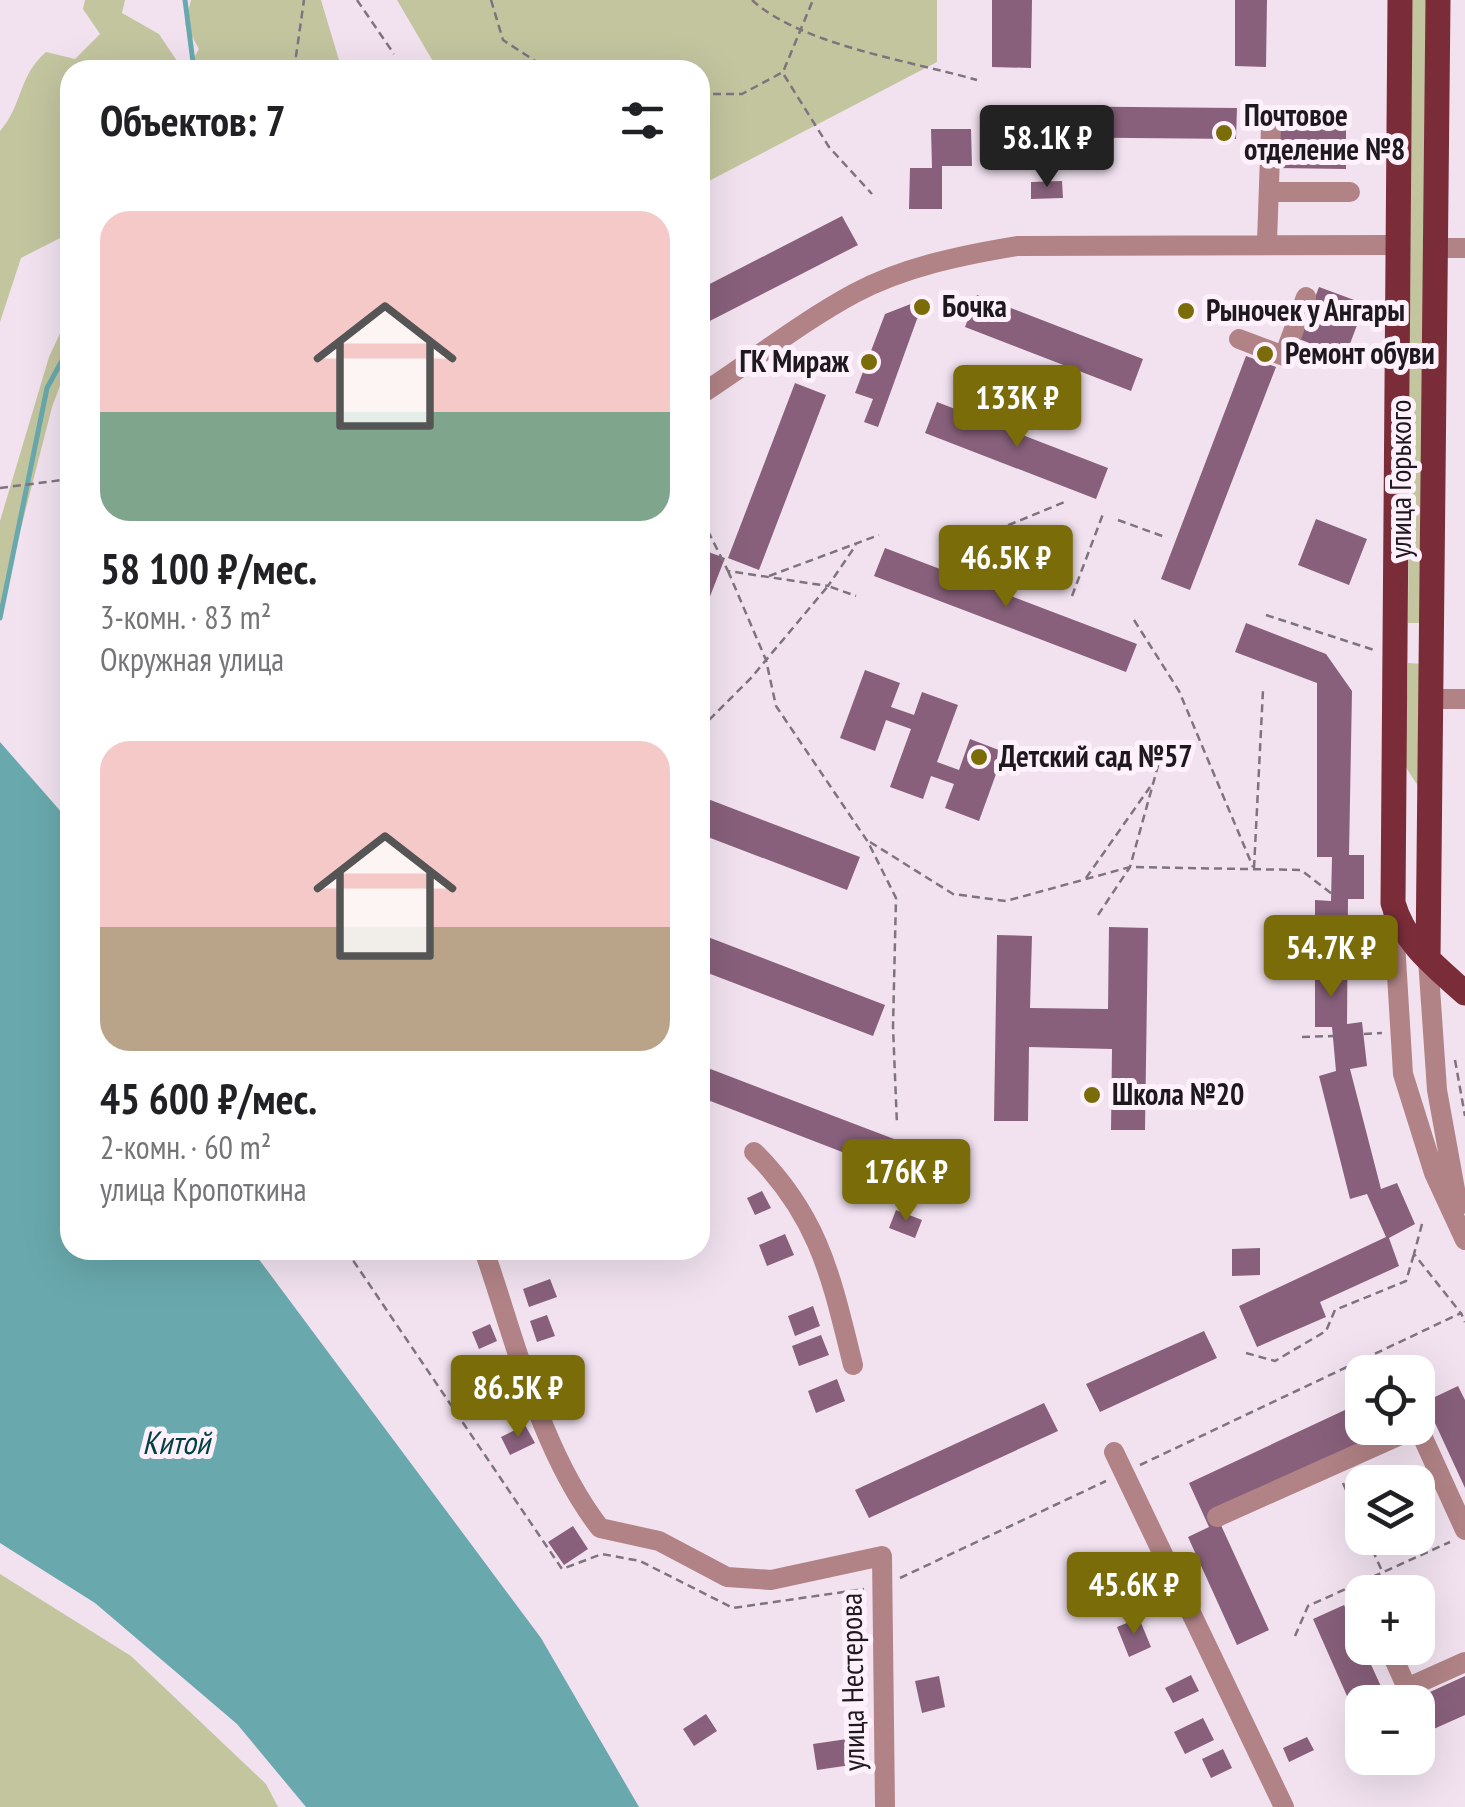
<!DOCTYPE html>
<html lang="ru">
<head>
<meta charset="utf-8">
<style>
  :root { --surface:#fff; --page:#f6f6f6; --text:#202124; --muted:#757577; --accent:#7a6d09 }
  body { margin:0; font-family:"PT Sans Narrow",sans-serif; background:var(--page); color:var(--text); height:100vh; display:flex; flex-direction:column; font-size:38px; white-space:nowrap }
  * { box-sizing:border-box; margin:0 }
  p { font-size:32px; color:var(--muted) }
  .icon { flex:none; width:55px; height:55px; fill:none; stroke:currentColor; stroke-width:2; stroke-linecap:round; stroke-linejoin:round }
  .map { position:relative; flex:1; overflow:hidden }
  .side { position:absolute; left:60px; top:60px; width:650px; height:1200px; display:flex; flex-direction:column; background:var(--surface); border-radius:30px; box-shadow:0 10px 40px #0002 }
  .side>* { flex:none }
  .tools { position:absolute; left:1345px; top:1355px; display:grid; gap:20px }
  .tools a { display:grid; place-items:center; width:90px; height:90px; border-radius:20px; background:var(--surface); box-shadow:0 10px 40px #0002; font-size:50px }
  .price { position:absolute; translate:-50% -85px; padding:0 22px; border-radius:10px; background:var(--accent); color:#fff; font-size:32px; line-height:65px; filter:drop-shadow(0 2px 5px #0008) }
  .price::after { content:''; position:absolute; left:50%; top:60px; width:30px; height:22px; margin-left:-15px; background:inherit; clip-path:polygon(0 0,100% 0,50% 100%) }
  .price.selected { background:#222; color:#fff }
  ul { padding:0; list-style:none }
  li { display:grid; align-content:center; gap:20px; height:530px; padding:0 40px }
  li span { display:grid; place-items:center; height:310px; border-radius:30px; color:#555 }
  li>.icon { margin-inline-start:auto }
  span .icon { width:180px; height:180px; fill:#fffc; stroke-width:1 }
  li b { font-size:42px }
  h2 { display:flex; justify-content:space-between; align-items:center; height:120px; padding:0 40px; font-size:42px }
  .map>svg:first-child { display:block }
  .green { fill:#c3c59f }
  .water { fill:#69a9ad }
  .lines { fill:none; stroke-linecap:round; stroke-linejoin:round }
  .stream { stroke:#69a9ad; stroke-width:5 }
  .building { fill:#88607b }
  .path { stroke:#7e747d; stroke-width:2.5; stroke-dasharray:8 5; stroke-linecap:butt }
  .minor { stroke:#b18386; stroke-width:20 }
  .major { stroke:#7a2d39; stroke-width:25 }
  .poi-dot { fill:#7a6d09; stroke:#fef1fc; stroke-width:4 }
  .labels { text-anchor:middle; stroke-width:10; stroke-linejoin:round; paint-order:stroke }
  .poi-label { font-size:30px; font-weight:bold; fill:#1e191e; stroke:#fef1fc; text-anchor:start }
  .street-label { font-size:30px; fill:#1e191e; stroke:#fef1fc }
  .water-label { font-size:32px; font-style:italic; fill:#014143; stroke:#fef1fc }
</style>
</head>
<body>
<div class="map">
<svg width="1465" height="1807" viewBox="0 0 1465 1807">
  <rect width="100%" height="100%" fill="#f2e2f0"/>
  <!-- green -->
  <path class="green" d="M85 0H125L122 13 159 34 183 70H70V233L21 258 0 322V131C23 105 18 76 46 52L75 59 100 34 83 9Z
    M191 0H321L342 70H187L199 49 185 24Z
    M397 0H937V62L709 181 700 179V70H438Z
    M1412 0H1427L1424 623H1408Z
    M70 312V359L52 407 0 610V521L49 357Z
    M1408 663 1423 664 1420 789 1405 766Z
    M0 1574 131 1656 266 1784 278 1807H0Z"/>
  <!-- water -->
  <path class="water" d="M0 742 70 822V1250H252L541 1638 639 1807H306L237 1724 95 1603 0 1543Z"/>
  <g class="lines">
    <!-- stream -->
    <path class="stream" d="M185 0 194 70
      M0 618 47 388 70 346"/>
  </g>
  <!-- building -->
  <path class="building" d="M992 0H1032L1031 68 992 67Z
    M1235 0H1267L1266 67 1235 66Z
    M1029 106 1237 108 1236 139 1029 137Z
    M1278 115 1346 117V169L1277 168Z
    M931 129H971L972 166H942V209H909L910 168H932Z
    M1062 181 1063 198 1031 199V182Z
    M842 216 858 245 700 326V289Z
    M1319 287 1365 304 1345 357 1299 339Z
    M977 295 1143 359 1131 391 965 327Z
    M921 300 924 313 917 319 878 427 864 422 873 399 855 393 885 314Z
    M1246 356 1276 367 1190 590 1161 579Z
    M795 383 826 395 759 570 728 558Z
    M937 402 1108 468 1096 499 925 433Z
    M1316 519 1367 539 1349 585 1298 565Z
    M885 548 1137 644 1126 672 874 576Z
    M700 549 725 558 700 622Z
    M1246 623 1326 654 1352 691 1349 855H1364V899H1348L1347 1024 1362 1022 1367 1066 1350 1069 1381 1189 1397 1183 1415 1224 1389 1238 1399 1266 1320 1302 1326 1317 1257 1347 1239 1306 1386 1237 1367 1194 1350 1199 1319 1076 1336 1071 1332 1027H1315V900L1331 901 1332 857H1317V683L1235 652Z
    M865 670 900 683 891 707 914 715 922 692 958 705 937 762 959 770 970 739 1004 752 979 821 945 808 954 784 931 776 923 799 890 787 911 729 886 720 875 751 840 738Z
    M700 796 860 857 847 890 700 834Z
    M1109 927 1148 928 1145 1130H1111L1112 1049 1029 1047 1028 1121H994L997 935 1032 936 1030 1008 1108 1009Z
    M700 934 885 1005 873 1036 700 970Z
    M700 1065 923 1150 912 1179 700 1097Z
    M762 1191 771 1208 755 1215 747 1198Z
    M896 1210 922 1220 915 1238 889 1228Z
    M785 1234 794 1255 767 1266 759 1245Z
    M1260 1248V1275L1232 1276V1249Z
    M550 1279 557 1297 529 1307 523 1289Z
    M813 1306 820 1326 795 1336 788 1316Z
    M547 1315 555 1336 537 1342 530 1321Z
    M490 1324 497 1341 479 1349 472 1332Z
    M1204 1331 1217 1358 1100 1412 1086 1384Z
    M821 1335 829 1355 799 1366 792 1346Z
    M837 1379 845 1401 816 1413 808 1391Z
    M1458 1386 1465 1400V1488L1429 1410 1418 1416V1405Z
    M1362 1402V1428H1392L1214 1510 1269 1630 1237 1645 1188 1537 1209 1527 1189 1483Z
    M1044 1403 1058 1431 869 1518 855 1490Z
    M525 1425 535 1443 510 1455 501 1437Z
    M573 1526 588 1549 564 1565 548 1542Z
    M1344 1605 1388 1702H1362V1730L1313 1619Z
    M1139 1618 1151 1647 1129 1657 1117 1627Z
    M1191 1675 1199 1691 1173 1703 1165 1688Z
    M939 1676 945 1707 922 1713 915 1681Z
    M1465 1676V1715L1418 1736V1702H1408Z
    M706 1714 717 1731 694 1746 683 1729Z
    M1203 1718 1214 1740 1185 1754 1174 1732Z
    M1307 1737 1314 1750 1289 1762 1283 1748Z
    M847 1739 851 1765 817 1770 813 1744Z
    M1223 1749 1232 1768 1211 1778 1202 1759Z"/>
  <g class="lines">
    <!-- path -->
    <path class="path" d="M357 0 394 54
      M491 0 503 40 549 70
      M752 0C801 45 911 61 977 80
      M294 70 304 0
      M784 75 829 147 872 194
      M700 94H742L783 72 813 0
      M0 488 70 479
      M1118 520 1165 537
      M708 531 728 571 828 586 856 545
      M948 550 1067 501
      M728 571 766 660 776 706 868 842 896 898 893 1027 897 1125
      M769 576 879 535
      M1072 596 1103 514
      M1266 615 1374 650
      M1134 620 1179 691 1253 867
      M70 646 66 656V742L70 745
      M700 729 751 678 828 586 856 596
      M870 842 953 894 1006 901 1130 867 1301 870 1332 894
      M1254 868 1263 690
      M1086 878 1150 787
      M1098 915 1130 867 1161 755
      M1364 1034 1382 1033
      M1302 1037 1333 1036
      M1455 1060 1465 1116
      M1422 1224 1414 1254 1460 1312
      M346 1250 562 1569 602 1554 640 1561 733 1608 864 1589
      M1246 1353 1275 1361 1326 1331 1335 1310 1406 1281 1414 1254
      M1140 1465 1461 1313 1465 1322
      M1343 1483 1362 1527
      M1367 1538 1382 1571
      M900 1578 1106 1481
      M1295 1636 1308 1606 1450 1542"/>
    <!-- minor -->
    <path class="minor" d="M1269 192H1350
      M1267 242 1271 127
      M1435 248H1465
      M1239 339 1284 356 1306 297
      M700 395C751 362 801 322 855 293 904 267 962 255 1017 246L1396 245
      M1433 699H1465
      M1393 909 1403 1074 1434 1173 1465 1240
      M1428 959 1437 1090 1458 1206
      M754 1152C820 1218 831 1277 853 1365
      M484 1250C516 1342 540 1450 600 1528L659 1541 727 1577 771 1580 882 1556 885 1807
      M1114 1452 1284 1807
      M1217 1517 1418 1427 1465 1530
      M1389 1648 1407 1688 1465 1662"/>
    <!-- major -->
    <path class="major" d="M1400 0 1393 903C1405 944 1434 965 1465 993
      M1428 959 1438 0"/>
  </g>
  <!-- markers -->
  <g class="poi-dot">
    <circle cx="1224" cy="133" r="10"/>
    <circle cx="922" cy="307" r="10"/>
    <circle cx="1186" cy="311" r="10"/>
    <circle cx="1265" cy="354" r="10"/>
    <circle cx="869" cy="362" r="10"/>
    <circle cx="979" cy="757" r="10"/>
    <circle cx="1092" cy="1095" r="10"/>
  </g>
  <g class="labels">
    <!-- poi labels -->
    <g class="poi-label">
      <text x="1244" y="126">Почтовое<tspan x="1244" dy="34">отделение №8</tspan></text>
      <text x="942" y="317">Бочка</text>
      <text x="1206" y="321">Рыночек у Ангары</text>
      <text x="1285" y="364">Ремонт обуви</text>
      <text x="849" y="372" text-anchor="end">ГК Мираж</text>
      <text x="999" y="767">Детский сад №57</text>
      <text x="1112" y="1105">Школа №20</text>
    </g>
    <!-- street labels -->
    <g class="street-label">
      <text transform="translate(1401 479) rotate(-90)" y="10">улица Горького</text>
      <text transform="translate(853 1682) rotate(-91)" y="10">улица Нестерова</text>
    </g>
    <!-- water labels -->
    <g class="water-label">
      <text x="176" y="1454">Китой</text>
    </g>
  </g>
</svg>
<div class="tools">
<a><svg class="icon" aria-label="locate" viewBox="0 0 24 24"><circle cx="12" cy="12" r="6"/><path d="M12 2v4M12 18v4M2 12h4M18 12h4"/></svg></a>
<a><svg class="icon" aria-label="layers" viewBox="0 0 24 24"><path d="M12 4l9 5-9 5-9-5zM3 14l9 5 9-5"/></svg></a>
<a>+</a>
<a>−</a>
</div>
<b class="price selected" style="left:1047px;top:190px">58.1K ₽</b>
<b class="price" style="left:1017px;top:450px">133K ₽</b>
<b class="price" style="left:1006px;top:610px">46.5K ₽</b>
<b class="price" style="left:1331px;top:1000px">54.7K ₽</b>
<b class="price" style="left:906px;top:1224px">176K ₽</b>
<b class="price" style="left:518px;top:1440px">86.5K ₽</b>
<b class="price" style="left:1134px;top:1637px">45.6K ₽</b>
<section class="side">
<h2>Объектов: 7<svg class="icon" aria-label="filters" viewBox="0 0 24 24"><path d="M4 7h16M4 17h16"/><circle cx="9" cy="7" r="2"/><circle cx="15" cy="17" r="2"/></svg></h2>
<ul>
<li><span style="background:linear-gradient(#f6c9c9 65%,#7fa58c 0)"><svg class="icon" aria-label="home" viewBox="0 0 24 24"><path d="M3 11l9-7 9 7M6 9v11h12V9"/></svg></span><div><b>58 100 ₽/мес.</b><p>3-комн. · 83 m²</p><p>Окружная улица</p></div></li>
<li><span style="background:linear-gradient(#f6c9c9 60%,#b9a48a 0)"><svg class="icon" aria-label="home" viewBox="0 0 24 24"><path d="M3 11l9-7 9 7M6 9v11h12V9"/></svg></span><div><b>45 600 ₽/мес.</b><p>2-комн. · 60 m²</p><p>улица Кропоткина</p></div></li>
</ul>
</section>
</div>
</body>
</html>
